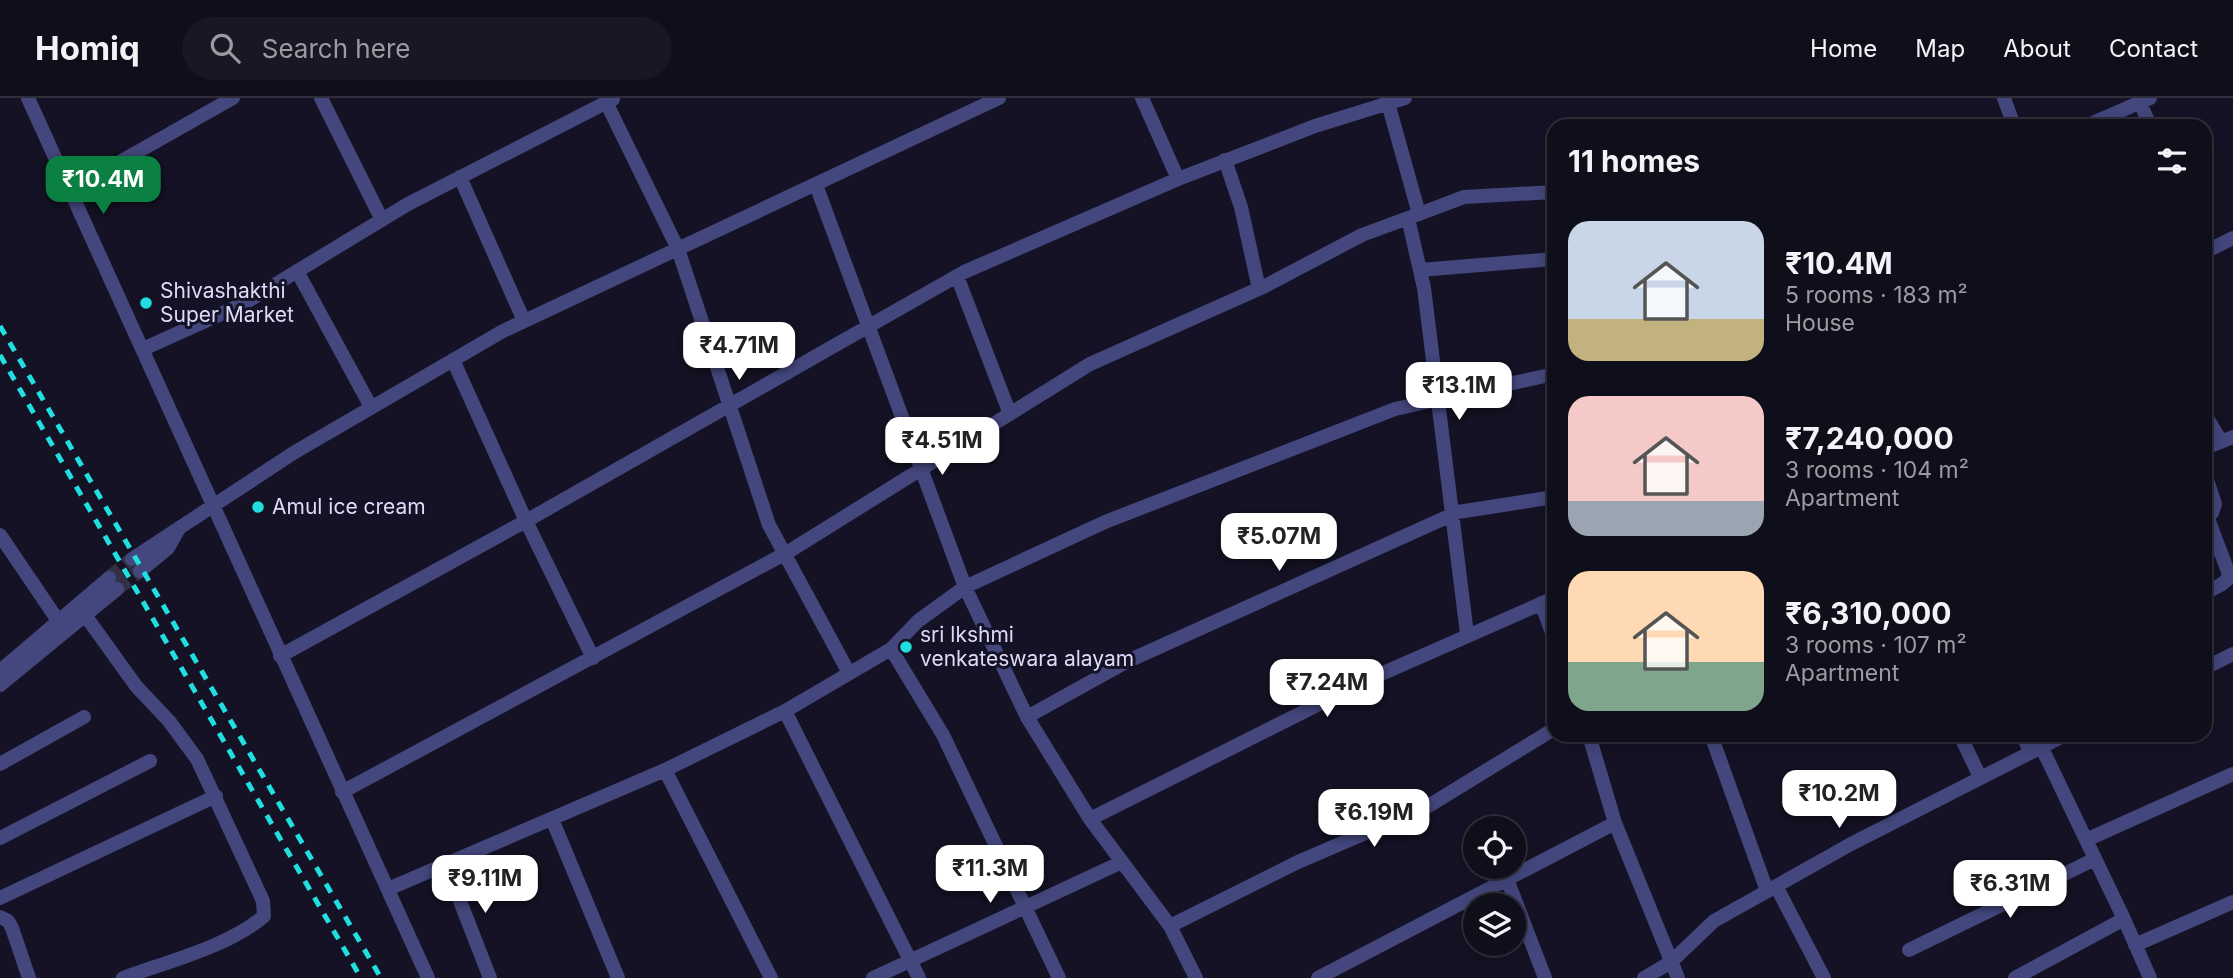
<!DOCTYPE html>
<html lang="en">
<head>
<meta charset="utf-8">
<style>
  :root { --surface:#0f0e1b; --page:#181724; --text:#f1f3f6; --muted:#9b9ca3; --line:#2f2e3a; --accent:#0b8043 }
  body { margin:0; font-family:Inter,sans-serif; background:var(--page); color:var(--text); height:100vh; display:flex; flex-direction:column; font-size:26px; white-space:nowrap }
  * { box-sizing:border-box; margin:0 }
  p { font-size:23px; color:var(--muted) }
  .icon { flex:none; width:38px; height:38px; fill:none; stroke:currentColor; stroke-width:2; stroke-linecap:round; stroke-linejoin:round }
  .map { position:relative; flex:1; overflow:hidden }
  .drawer { position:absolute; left:1547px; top:21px; width:665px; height:623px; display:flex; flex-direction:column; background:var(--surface); border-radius:21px; box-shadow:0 4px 18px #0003,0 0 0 2px var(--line) }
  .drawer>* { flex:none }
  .buttons { position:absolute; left:1463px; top:718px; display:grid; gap:14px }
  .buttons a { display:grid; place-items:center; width:63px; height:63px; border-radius:50%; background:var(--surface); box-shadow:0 4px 18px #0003,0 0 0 2px var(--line); font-size:35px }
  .price { position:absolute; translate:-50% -60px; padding:0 16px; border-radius:14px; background:#fff; color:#222; font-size:23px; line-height:46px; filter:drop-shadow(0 2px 4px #0008) }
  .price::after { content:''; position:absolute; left:50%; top:42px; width:21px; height:16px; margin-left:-10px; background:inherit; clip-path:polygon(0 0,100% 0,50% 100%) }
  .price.on { background:var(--accent); color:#fff }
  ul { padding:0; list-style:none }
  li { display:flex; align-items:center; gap:21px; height:175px; padding:0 21px }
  li span { display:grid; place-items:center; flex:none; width:196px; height:140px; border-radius:21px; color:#555 }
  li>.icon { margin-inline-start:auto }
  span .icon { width:84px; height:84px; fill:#fffc; stroke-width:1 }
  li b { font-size:30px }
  h2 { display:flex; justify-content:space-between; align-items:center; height:84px; padding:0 21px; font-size:30px }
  header { display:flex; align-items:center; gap:42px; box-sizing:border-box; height:98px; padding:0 35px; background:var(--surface); border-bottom:2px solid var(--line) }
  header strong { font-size:33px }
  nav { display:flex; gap:38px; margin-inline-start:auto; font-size:24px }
  .search { width:490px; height:63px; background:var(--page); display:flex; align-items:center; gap:18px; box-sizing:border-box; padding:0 24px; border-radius:38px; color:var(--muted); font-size:26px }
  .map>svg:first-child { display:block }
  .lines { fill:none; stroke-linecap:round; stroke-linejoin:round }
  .minor-tunnel { stroke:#323044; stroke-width:14; stroke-dasharray:14 7; stroke-linecap:butt }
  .minor { stroke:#44477d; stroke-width:14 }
  .rail { stroke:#21dee0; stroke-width:5; stroke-dasharray:10 9; stroke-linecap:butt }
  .poi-dot { fill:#21dee0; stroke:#141224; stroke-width:2.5 }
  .labels { text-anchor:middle; stroke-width:6; stroke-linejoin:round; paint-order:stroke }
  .poi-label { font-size:21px; fill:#dcdbfa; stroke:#141224; text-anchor:start }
</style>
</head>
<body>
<header>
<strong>Homiq</strong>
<div class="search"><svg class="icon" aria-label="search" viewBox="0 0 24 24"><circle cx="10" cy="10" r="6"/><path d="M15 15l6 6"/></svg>Search here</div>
<nav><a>Home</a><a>Map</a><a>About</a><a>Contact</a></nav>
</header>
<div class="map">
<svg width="2233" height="880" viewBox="0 0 2233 880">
  <rect width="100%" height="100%" fill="#141224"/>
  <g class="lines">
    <!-- minor-tunnel -->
    <path class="minor-tunnel" d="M109 480 132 461
      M117 491 140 473"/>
    <!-- minor -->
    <path class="minor" d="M28 0 428 880
      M321 0 382 122
      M1142 0 1178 81
      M2004 0 2014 28
      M606 4 678 151 769 427 849 575
      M2140 4 2150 28
      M1388 5 1419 116
      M2086 28 2150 0
      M1225 62 1241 109 1259 191
      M460 79 524 223
      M816 87 965 489 1027 619 1090 721 1170 828 1196 880
      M72 91 233 0
      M1408 120 1424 190 1467 536
      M2205 154 2233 140
      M1420 172 1554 161
      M297 173 371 309
      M957 178 1010 316
      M143 251 243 206 408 106 613 1
      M453 262 526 423 593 560
      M2205 317 2221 343
      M2205 350 2233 339
      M2205 376 2215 406 2212 415 2205 419
      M0 437 59 524
      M132 461 295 354 503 233 999 0
      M140 473 168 450 178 432
      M2205 495 2222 486 2230 479 2207 418
      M1541 505 1554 540
      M85 517 136 588 169 623 197 661 263 803 264 818C230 848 166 864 123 880
      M891 551 943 637 1059 880
      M280 558 526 423 964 174 1178 81 1315 28 1405 0
      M2205 570 2233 556
      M0 573 109 480
      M0 587 117 491
      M785 613 919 880
      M1027 619 1128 563 1458 414 1554 399
      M1589 637 1615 725
      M1711 637 1767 793
      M1960 637 1980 679
      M2023 637 2030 654
      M2041 648 2124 821
      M0 666 84 619
      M665 672 771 880
      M342 694 788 454 1090 266 1265 188 1362 137 1419 116 1464 99 1554 94
      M552 721 618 880
      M1090 721 1365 583 1554 500
      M0 740 150 663
      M2086 742 2233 676
      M446 767 490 880
      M1507 781 1545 880
      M1776 788 1824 880
      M388 791 665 672 785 613 891 551 918 523 965 489 1105 424 1395 311 1554 276
      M0 800 216 698
      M0 819 8 823 12 830 29 880
      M1170 828 1298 764 1430 707 1554 631
      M2135 847 2233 804
      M1909 852 2095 761
      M873 880 1122 764
      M1318 880 1615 725 1678 880
      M1644 880 1671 864 1714 823 1851 746 2065 637
      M2015 880 2124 821 2150 880"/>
    <!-- rail -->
    <path class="rail" d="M0 228 381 880
      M0 257 361 880"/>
  </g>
  <!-- markers -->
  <g class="poi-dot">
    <circle cx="146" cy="205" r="7"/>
    <circle cx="258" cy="409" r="7"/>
    <circle cx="906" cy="549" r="7"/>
  </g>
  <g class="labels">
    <!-- poi labels -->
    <g class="poi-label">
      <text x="160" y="200">Shivashakthi<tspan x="160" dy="24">Super Market</tspan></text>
      <text x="272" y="416">Amul ice cream</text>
      <text x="920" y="544">sri lkshmi<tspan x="920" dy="24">venkateswara alayam</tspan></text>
    </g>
  </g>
</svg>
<div class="buttons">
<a><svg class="icon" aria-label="locate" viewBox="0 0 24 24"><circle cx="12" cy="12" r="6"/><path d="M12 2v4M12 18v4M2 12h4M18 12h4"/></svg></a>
<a><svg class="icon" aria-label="layers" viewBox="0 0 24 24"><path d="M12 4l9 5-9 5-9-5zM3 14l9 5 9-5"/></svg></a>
</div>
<b class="price on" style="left:103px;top:118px">₹10.4M</b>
<b class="price" style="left:739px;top:284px">₹4.71M</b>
<b class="price" style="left:1459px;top:324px">₹13.1M</b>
<b class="price" style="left:942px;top:379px">₹4.51M</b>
<b class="price" style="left:1279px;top:475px">₹5.07M</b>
<b class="price" style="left:1327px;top:621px">₹7.24M</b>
<b class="price" style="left:1839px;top:732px">₹10.2M</b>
<b class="price" style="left:1374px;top:751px">₹6.19M</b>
<b class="price" style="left:990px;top:807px">₹11.3M</b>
<b class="price" style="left:485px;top:817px">₹9.11M</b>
<b class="price" style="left:2010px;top:822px">₹6.31M</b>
<section class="drawer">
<h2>11 homes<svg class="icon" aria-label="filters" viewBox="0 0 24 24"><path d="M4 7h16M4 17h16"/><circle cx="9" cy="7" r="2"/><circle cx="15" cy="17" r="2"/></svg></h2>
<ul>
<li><span style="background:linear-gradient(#c9d6e8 70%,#c2b280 0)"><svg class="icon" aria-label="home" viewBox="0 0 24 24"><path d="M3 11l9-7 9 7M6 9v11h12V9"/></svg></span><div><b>₹10.4M</b><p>5 rooms · 183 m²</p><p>House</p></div></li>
<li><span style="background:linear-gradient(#f6c9c9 75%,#9aa5b1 0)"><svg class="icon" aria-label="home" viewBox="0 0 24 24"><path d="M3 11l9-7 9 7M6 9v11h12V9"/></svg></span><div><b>₹7,240,000</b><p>3 rooms · 104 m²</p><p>Apartment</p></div></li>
<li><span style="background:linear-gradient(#ffd9b3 65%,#7fa58c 0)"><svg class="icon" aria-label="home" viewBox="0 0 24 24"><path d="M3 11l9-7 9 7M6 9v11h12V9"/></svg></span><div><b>₹6,310,000</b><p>3 rooms · 107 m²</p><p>Apartment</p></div></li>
</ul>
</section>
</div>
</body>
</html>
